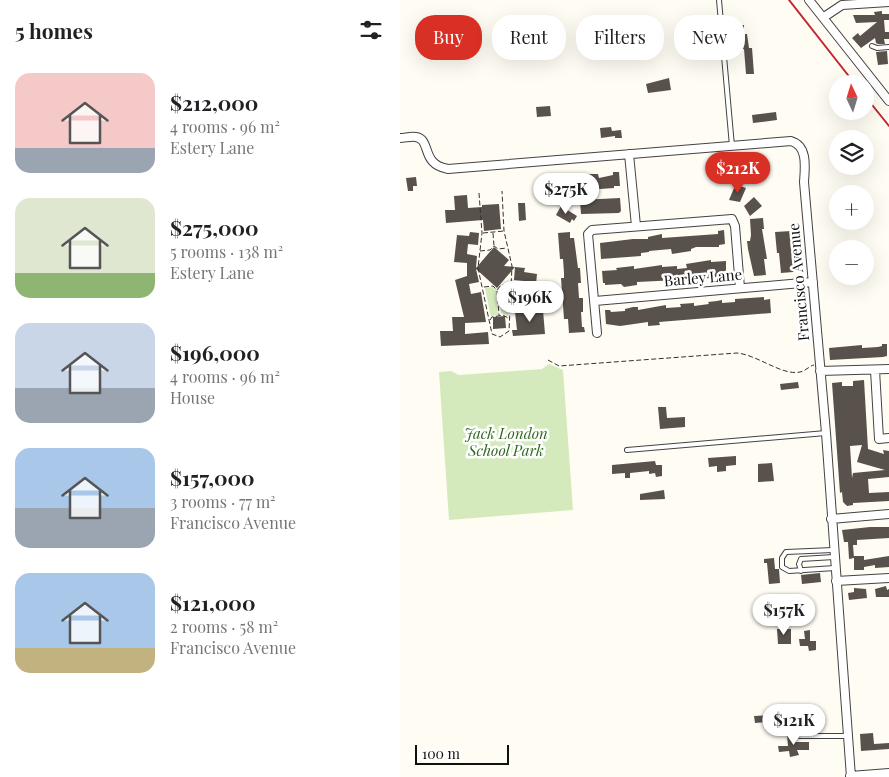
<!DOCTYPE html>
<html lang="en">
<head>
<meta charset="utf-8">
<style>
  :root { --surface:#fff; --page:#f2f2f2; --text:#202124; --muted:#757577; --accent:#d93025 }
  body { margin:0; font-family:"Playfair Display",serif; background:var(--page); color:var(--text); height:100vh; display:flex; flex-direction:column; font-size:19px; white-space:nowrap }
  * { box-sizing:border-box; margin:0 }
  p { font-size:16px; color:var(--muted) }
  .icon { flex:none; width:28px; height:28px; fill:none; stroke:currentColor; stroke-width:2; stroke-linecap:round; stroke-linejoin:round }
  .map { position:relative; flex:1; overflow:hidden }
  .sheet { display:flex; flex-direction:column; background:var(--surface); width:400px }
  .sheet>* { flex:none }
  .banner { position:absolute; left:15px; top:15px; width:399px; height:45px; display:flex; gap:10px }
  .needle { width:32px; rotate:356deg }
  .buttons { position:absolute; left:429px; top:75px; display:grid; gap:10px }
  .buttons a { display:grid; place-items:center; width:45px; height:45px; border-radius:50%; background:var(--surface); box-shadow:0 5px 20px #0002; font-size:25px }
  .scale { position:absolute; left:15px; bottom:12px; width:94px; box-sizing:border-box; padding-left:5px; border:2px solid #101010; border-top:0; font-size:14px; line-height:18px; white-space:nowrap; color:#101010; -webkit-text-stroke:4px #fff; paint-order:stroke }
  .price { position:absolute; translate:-50% -42px; padding:0 11px; border-radius:18px; background:#fff; color:#222; font-size:16px; line-height:32px; filter:drop-shadow(0 1px 2px #0008) }
  .price::after { content:''; position:absolute; left:50%; top:30px; width:15px; height:11px; margin-left:-8px; background:inherit; clip-path:polygon(0 0,100% 0,50% 100%) }
  .price.current { background:var(--accent); color:#fff }
  ul { padding:0; list-style:none }
  li { display:flex; align-items:center; gap:15px; height:125px; padding:0 15px }
  li span { display:grid; place-items:center; flex:none; width:140px; height:100px; border-radius:15px; color:#555 }
  li>.icon { margin-inline-start:auto }
  span .icon { width:60px; height:60px; fill:#fffc; stroke-width:1 }
  li b { font-size:21px }
  h2 { display:flex; justify-content:space-between; align-items:center; height:60px; padding:0 15px; font-size:21px }
  .tag { padding:0 18px; border-radius:20px; background:var(--surface); box-shadow:0 5px 20px #0002; font-size:18px; line-height:45px }
  .tag.current { background:var(--accent); color:#fff }
  main { display:flex; flex:1; min-height:0 }
  .map>svg:first-child { display:block }
  .green { fill:#d5eabc }
  .building { fill:#59514c; fill-rule:evenodd }
  .lines { fill:none; stroke-linecap:round; stroke-linejoin:round }
  .lane-casing { stroke:#434343; stroke-width:6 }
  .street-casing { stroke:#434343; stroke-width:10 }
  .path { stroke:#323232; stroke-width:1; stroke-dasharray:5 2.5; stroke-linecap:butt }
  .lane { stroke:#fff; stroke-width:4 }
  .street { stroke:#fff; stroke-width:8 }
  .rail { stroke:#c12731; stroke-width:2 }
  .labels { text-anchor:middle; stroke-width:5; stroke-linejoin:round; paint-order:stroke }
  .street-label { font-size:15px; fill:#101010; stroke:#fff }
  .park-label { font-size:15px; font-style:italic; fill:#30691f; stroke:#fff }
</style>
</head>
<body>
<main>
<section class="sheet">
<h2>5 homes<svg class="icon" aria-label="filters" viewBox="0 0 24 24"><path d="M4 7h16M4 17h16"/><circle cx="9" cy="7" r="2"/><circle cx="15" cy="17" r="2"/></svg></h2>
<ul>
<li><span style="background:linear-gradient(#f6c9c9 75%,#9aa5b1 0)"><svg class="icon" aria-label="home" viewBox="0 0 24 24"><path d="M3 11l9-7 9 7M6 9v11h12V9"/></svg></span><div><b>$212,000</b><p>4 rooms · 96 m²</p><p>Estery Lane</p></div></li>
<li><span style="background:linear-gradient(#dfe7d0 75%,#8fb573 0)"><svg class="icon" aria-label="home" viewBox="0 0 24 24"><path d="M3 11l9-7 9 7M6 9v11h12V9"/></svg></span><div><b>$275,000</b><p>5 rooms · 138 m²</p><p>Estery Lane</p></div></li>
<li><span style="background:linear-gradient(#c9d6e8 65%,#9aa5b1 0)"><svg class="icon" aria-label="home" viewBox="0 0 24 24"><path d="M3 11l9-7 9 7M6 9v11h12V9"/></svg></span><div><b>$196,000</b><p>4 rooms · 96 m²</p><p>House</p></div></li>
<li><span style="background:linear-gradient(#a9c7e8 60%,#9aa5b1 0)"><svg class="icon" aria-label="home" viewBox="0 0 24 24"><path d="M3 11l9-7 9 7M6 9v11h12V9"/></svg></span><div><b>$157,000</b><p>3 rooms · 77 m²</p><p>Francisco Avenue</p></div></li>
<li><span style="background:linear-gradient(#a9c7e8 75%,#c2b280 0)"><svg class="icon" aria-label="home" viewBox="0 0 24 24"><path d="M3 11l9-7 9 7M6 9v11h12V9"/></svg></span><div><b>$121,000</b><p>2 rooms · 58 m²</p><p>Francisco Avenue</p></div></li>
</ul>
</section>
<div class="map">
<svg width="489" height="777" viewBox="0 0 489 777">
  <rect width="100%" height="100%" fill="#fffcf3"/>
  <!-- green -->
  <path class="green" d="M102 286H110L108 316 101 313 99 290Z
    M93 287 96 290 98 314 91 317 85 288Z
    M149 364 163 370 173 510 49 520 39 372 51 371 59 375 142 369Z"/>
  <!-- building -->
  <path class="building" d="M482 11V14H489V20H484L485 32H489V39H484L485 44H478L476 43 475 38 461 48 452 38 458 33 460 36 477 22 456 23 453 15H475L474 12Z
    M344 25V34H347L349 48H352L354 74H346L344 49 338 50 336 26Z
    M487 51 488 64 478 65 476 52Z
    M269 78 271 90 248 93 246 84Z
    M150 106 151 116 137 117 136 107Z
    M376 112 377 120 353 123 352 115Z
    M211 127 212 131 221 130 222 138H215V136L201 138 200 128Z
    M213 172H219L220 186H214V188L158 192V190L152 191 151 177 170 176V179L185 178V174H198L199 178 213 175Z
    M16 177 17 186H13V191H8L6 178Z
    M340 186 346 188 340 202 329 200 334 188 338 190Z
    M67 195 68 208 82 207V205L99 204 101 229 84 231 83 220 46 223 45 210H55L54 196Z
    M354 197 362 206 350 216 344 206Z
    M220 198 221 211 219 213 181 214 180 200Z
    M118 203H125L126 220 119 221Z
    M161 206 177 216 174 221 172 219 170 223 156 215Z
    M363 218 364 229H362L367 259H364L366 275 354 276 348 249 347 241H350L351 235 350 219Z
    M324 230 325 244 319 245V247H296L291 249V251L272 254 271 249 249 251V252L241 253V256L201 259 200 243 233 239H248V237L257 235 262 234V238L318 234V231Z
    M391 231V237L395 236V252H393L395 270 393 272 381 273 379 253H377L375 232Z
    M70 232 79 233 78 245 68 244 67 254 77 256 76 268 94 247 109 260 104 266 115 267 97 288 76 269 79 282 69 284 71 294 81 292 86 322 65 323V334L88 332 89 344 41 346 40 331H53L52 317H64L55 280 67 276V263L54 262 57 235 69 236Z
    M170 232V238H174L178 268H180L181 283H178L179 298H183V312H181L182 327H184L185 332 169 333 168 319H164L161 278H164V273L163 259H160L158 233Z
    M311 260V262L326 261V273H324L325 276 279 282 278 280 237 282V285L224 287 221 284 205 285V283H203L202 271 217 270 216 268 234 266V269L262 265V267L277 266V269L287 268 286 264Z
    M115 267 125 268 124 272 137 274 134 304 112 302 113 290 123 291 124 281 114 280Z
    M364 297V300L370 299 371 313 259 322 260 325 248 326V322L220 326 206 324 205 310H210L211 312 225 311V309L233 307H238V310L266 305V308L281 307 280 304 294 303V306L309 304 308 302 317 301 322 300V303L335 302V299Z
    M143 310 145 334 113 336 112 330H117L115 312Z
    M105 316 106 328 93 329V317Z
    M482 344H487V356L483 357 430 360 429 348 462 345V348L478 347 482 346Z
    M464 380 468 449 484 454 483 450 489 451V477L468 479 469 493 489 492V501L453 503V505L447 506 443 502 442 492 440 493 432 383 442 382V386H453V381ZM462 445 457 462 485 470 453 473 452 478 450 446Z
    M398 382 399 388 381 390 380 384Z
    M258 407H266L267 418 285 417V427L260 429Z
    M336 456V465L326 466V471L317 472V466L309 467 308 458Z
    M255 461 256 465H262V476L256 477 255 473 249 474V471L230 473V478H225V473L212 474V465Z
    M372 463 374 481 358 482V464Z
    M264 490 265 499 240 500V494Z
    M470 527H489V538L457 540V545H453L454 558 449 559 448 542H444L442 530Z
    M454 556H464V560L489 556V567L475 568V565L464 567V570H454Z
    M374 558 375 569H379L380 583 369 584 367 563H364V559Z
    M420 573 421 582 402 584 401 575Z
    M486 586 487 590 489 589V597H476L475 589Z
    M454 588 466 589 467 598 449 600 448 593 454 592Z
    M377 629H391V644H378Z
    M410 630V641H416V650L409 651 408 646H400L399 639H405L404 631Z
    M388 714 389 720 355 723 354 716Z
    M473 733 474 744 489 743V749L461 751 460 734Z
    M387 735H396V742H409V750H397L399 755 390 757 389 751 379 752 378 746H388Z"/>
  <g class="lines">
    <!-- lane casing -->
    <g class="lane-casing">
      <path id="lane" d="M319 0 332 146
        M472 46 477 48 489 47
        M227 450 426 433
        M433 550 386 552 382 558V567L389 571 435 568
        M401 571 399 564 401 559 434 557
        M400 736H447"/>
    </g>
    <!-- street casing -->
    <g class="street-casing">
      <path id="street" d="M409 0 489 101
        M424 17 442 5 489 2
        M0 138C5 138 11 136 16 137 32 140 20 164 48 169L391 141C408 146 405 167 404 182L426 433 451 777
        M229 154 236 226
        M195 301 413 282
        M197 333 188 234 192 230 332 219 335 226 340 288
        M475 370 479 439 489 438
        M420 371 489 369
        M431 519 489 514
        M436 581 489 578
        M450 776 489 773"/>
    </g>
    <!-- path -->
    <path class="path" d="M79 193 82 233 78 268 92 334 100 337 109 331 112 266 104 231 102 191
      M83 233 104 231
      M93 233 94 246
      M80 251 90 250 94 246 98 249 107 248
      M84 287 93 286 97 290 101 285H110
      M97 291 99 315
      M90 320 92 317 103 315 108 318
      M148 360 159 366 337 353C358 355 382 376 400 372 406 371 409 366 414 365"/>
    <!-- lane -->
    <use href="#lane" class="lane"/>
    <!-- street -->
    <use href="#street" class="street"/>
    <!-- rail -->
    <path class="rail" d="M389 0 455 84
      M465 96 489 126"/>
  </g>
  <g class="labels">
    <!-- street labels -->
    <g class="street-label">
      <text transform="translate(303 278) rotate(-5)" y="5">Barley Lane</text>
      <text transform="translate(399 282) rotate(-95)" y="5">Francisco Avenue</text>
    </g>
    <!-- park labels -->
    <g class="park-label">
      <text x="106" y="439">Jack London<tspan x="106" dy="17">School Park</tspan></text>
    </g>
  </g>
</svg>
<div class="buttons">
<a><svg class="needle" viewBox="-14 -14 28 28"><path d="M0-13l5 13h-10z" fill="#e53935"/><path d="M0 13l5-13h-10z" fill="#757577"/></svg></a>
<a><svg class="icon" aria-label="layers" viewBox="0 0 24 24"><path d="M12 4l9 5-9 5-9-5zM3 14l9 5 9-5"/></svg></a>
<a>+</a>
<a>−</a>
</div>
<div class="scale">100 m</div>
<b class="price current" style="left:338px;top:194px">$212K</b>
<b class="price" style="left:166px;top:215px">$275K</b>
<b class="price" style="left:130px;top:323px">$196K</b>
<b class="price" style="left:384px;top:636px">$157K</b>
<b class="price" style="left:394px;top:746px">$121K</b>
<div class="banner">
<a class="tag current">Buy</a>
<a class="tag">Rent</a>
<a class="tag">Filters</a>
<a class="tag">New</a>
</div>
</div>
</main>
</body>
</html>
